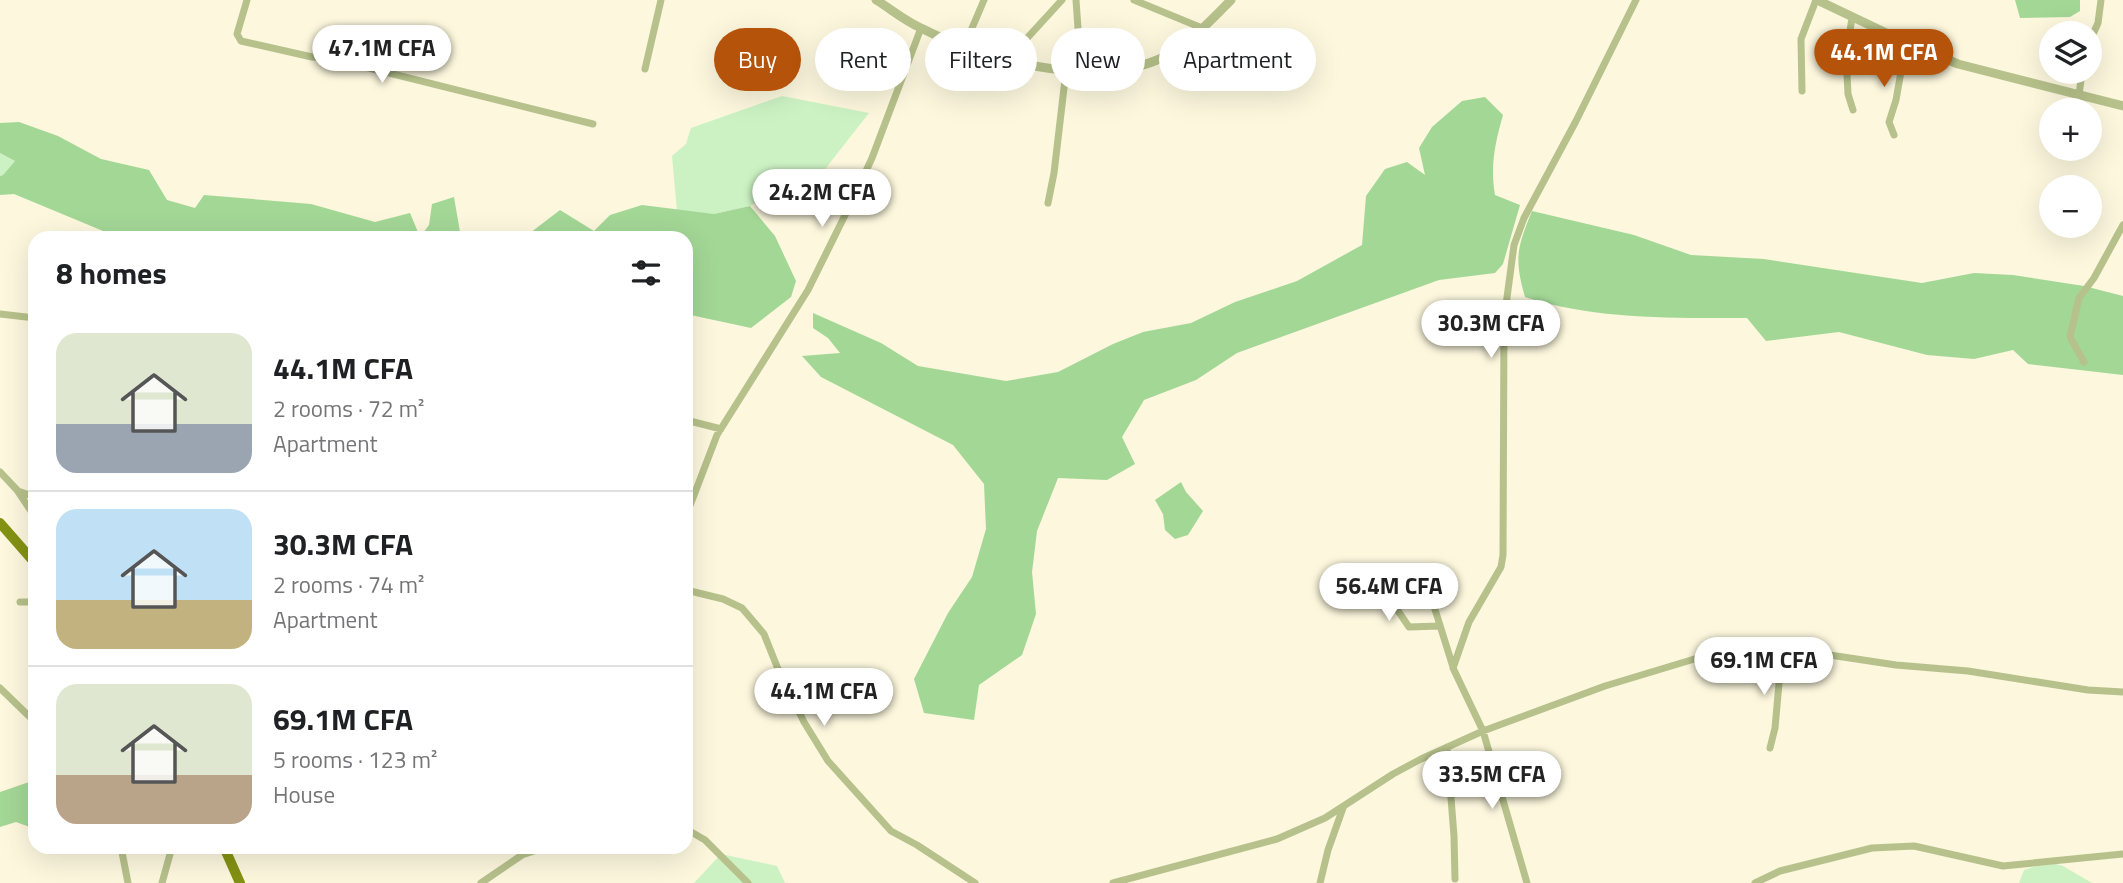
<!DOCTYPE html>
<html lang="en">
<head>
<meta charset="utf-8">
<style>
  :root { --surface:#fff; --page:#f6f6f6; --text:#202124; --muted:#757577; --line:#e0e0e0; --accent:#b45309 }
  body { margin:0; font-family:"Titillium Web",sans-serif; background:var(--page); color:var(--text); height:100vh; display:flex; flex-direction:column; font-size:26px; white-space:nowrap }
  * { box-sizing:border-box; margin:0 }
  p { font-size:23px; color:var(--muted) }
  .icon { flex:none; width:38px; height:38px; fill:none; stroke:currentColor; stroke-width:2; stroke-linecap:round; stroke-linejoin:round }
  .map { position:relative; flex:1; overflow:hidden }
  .panel { position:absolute; left:28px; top:231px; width:665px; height:623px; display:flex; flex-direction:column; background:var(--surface); border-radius:21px; box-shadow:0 7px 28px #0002 }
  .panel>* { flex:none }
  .top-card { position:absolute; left:714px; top:28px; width:665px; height:63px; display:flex; gap:14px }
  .buttons { position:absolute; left:2039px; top:21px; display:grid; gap:14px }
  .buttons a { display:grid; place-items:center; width:63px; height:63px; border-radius:50%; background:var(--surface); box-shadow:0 7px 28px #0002; font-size:35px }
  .price { position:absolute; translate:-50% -60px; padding:0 16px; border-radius:24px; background:#fff; color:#222; font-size:23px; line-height:46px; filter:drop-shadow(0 2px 4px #0008) }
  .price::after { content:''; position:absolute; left:50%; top:42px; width:21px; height:16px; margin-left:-10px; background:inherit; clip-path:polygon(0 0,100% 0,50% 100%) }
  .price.current { background:var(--accent); color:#fff }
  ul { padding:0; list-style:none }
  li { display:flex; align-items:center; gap:21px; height:175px; padding:0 28px }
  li+li { border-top:2px solid var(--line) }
  li span { display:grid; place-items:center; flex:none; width:196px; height:140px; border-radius:21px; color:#555 }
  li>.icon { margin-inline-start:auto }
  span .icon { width:84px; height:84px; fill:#fffc; stroke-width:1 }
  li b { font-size:30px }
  h2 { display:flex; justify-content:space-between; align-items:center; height:84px; padding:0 28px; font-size:30px }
  .pill { padding:0 24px; border-radius:32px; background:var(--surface); box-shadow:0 7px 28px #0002; font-size:24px; line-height:63px }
  .pill.current { background:var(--accent); color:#fff }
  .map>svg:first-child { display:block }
  .green { fill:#ccf2c3 }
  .forest { fill:#a3d796 }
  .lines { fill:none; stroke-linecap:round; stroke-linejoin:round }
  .minor { stroke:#b6c18b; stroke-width:7 }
  .tertiary { stroke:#b6c18b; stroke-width:9 }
  .primary { stroke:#839213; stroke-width:10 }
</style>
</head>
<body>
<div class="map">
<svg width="2123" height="883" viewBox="0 0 2123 883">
  <rect width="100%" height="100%" fill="#fcf7dd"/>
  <!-- green -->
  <path class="green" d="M782 96 869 113 822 173 794 182 750 206 714 214 677 211 672 156 686 144 691 128Z
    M0 153 15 161 3 175 0 176Z
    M721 854 777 866 785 883H694Z
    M2048 862 2063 866 2092 883H2019L2024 870Z"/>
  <!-- forest -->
  <path class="forest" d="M2015 0H2080V11L2070 17 2020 18Z
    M1485 97 1503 115C1495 143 1490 166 1495 195L1520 205 1503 264 1495 273 1439 280 1237 353 1196 380 1144 400 1122 437 1135 464 1107 480 1058 478 1037 531 1032 572 1036 614 1022 655 979 685 974 720 924 713 914 679 948 613 972 577 986 529 984 484 953 445 821 377 802 356 840 353 828 338 813 328V313L881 343 918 366 1006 381 1058 372 1113 344 1143 332 1191 323 1235 302 1297 281 1362 245 1366 196 1385 169 1407 162 1425 175 1419 148 1432 127 1462 101Z
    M19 122 58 136 101 159 149 170 167 200 195 208 204 195 311 204 375 222 410 213 420 237 429 225 432 204 454 197 460 232 499 237 530 233 560 210 594 231 610 215 642 205 714 214 750 206 775 236 796 281 791 297 751 328 686 314V238H120L14 194 0 195V176L3 175 15 161 0 153V123Z
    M1532 211 1634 235 1691 255 1764 259 1922 283 1974 273 2013 275 2084 286 2123 296V375L2028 364 2013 350 1974 359 1927 355 1839 332 1766 341 1747 318C1673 318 1596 320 1525 297 1514 258 1517 248 1532 211Z
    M1181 482 1186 492 1203 511 1188 535 1175 539 1165 530 1163 514 1155 500Z
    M35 780V829L16 822 0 827V792Z"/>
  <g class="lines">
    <!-- minor -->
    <path class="minor" d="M247 0 237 34 241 41 312 57 333 59 593 124
      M1076 0 1081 71
      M1134 0 1202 28
      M1852 18 1846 56 1848 94 1853 110
      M2090 41 2098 23 2101 0
      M964 47 984 0
      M1008 59 1062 0
      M645 69 661 0
      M1802 91 1801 39 1816 0
      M2079 95 2082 72
      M1894 135 1889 122 1896 100 1906 43
      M1048 203 1054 173 1066 71
      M0 314 35 318
      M2084 362 2070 337 2079 298 2094 278 2123 225
      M686 420 721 429
      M0 472 17 490 35 517
      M18 491 35 497
      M686 516 717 435 808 290 853 199 872 158 921 28
      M1352 571 1390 599 1409 627 1439 626
      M1423 571 1453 667
      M686 590 723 599 742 608 764 634 778 669 804 722 828 761 891 831 917 845 975 883
      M20 602H35
      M0 688 35 722
      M1447 747 1454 836 1455 879
      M1770 748 1775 728 1782 650
      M686 829 705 840 748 883
      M121 847 128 883
      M162 883 172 847
      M481 883 522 855 546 847
      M1113 883 1277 839 1325 818 1393 774 1421 759 1483 731 1605 686 1711 654 1749 651 1810 652 1896 665 1968 671 2088 690 2123 692
      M1320 883 1328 850 1343 808
      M1527 883 1483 731 1453 668 1469 622 1501 567 1503 555 1504 320 1514 245 1524 218 1576 121 1636 0
      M1755 883 1780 871 1872 848 1914 846 2003 866 2123 854"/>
    <!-- tertiary -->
    <path class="tertiary" d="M876 0C891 9 905 21 921 28 983 60 1091 88 1157 60 1185 49 1210 21 1231 0
      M1817 0 1901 40 1958 64 2123 106"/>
    <!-- primary -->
    <path class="primary" d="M0 523 35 563
      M224 847 240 883"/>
  </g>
</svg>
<div class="buttons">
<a><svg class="icon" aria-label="layers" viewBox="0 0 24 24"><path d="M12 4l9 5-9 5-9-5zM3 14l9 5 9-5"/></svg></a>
<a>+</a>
<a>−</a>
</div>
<b class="price" style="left:382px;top:85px">47.1M CFA</b>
<b class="price current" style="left:1884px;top:89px">44.1M CFA</b>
<b class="price" style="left:822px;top:229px">24.2M CFA</b>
<b class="price" style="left:1491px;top:360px">30.3M CFA</b>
<b class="price" style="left:1389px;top:623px">56.4M CFA</b>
<b class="price" style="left:1764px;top:697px">69.1M CFA</b>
<b class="price" style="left:824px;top:728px">44.1M CFA</b>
<b class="price" style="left:1492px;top:811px">33.5M CFA</b>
<div class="top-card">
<a class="pill current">Buy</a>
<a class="pill">Rent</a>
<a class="pill">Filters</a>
<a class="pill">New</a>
<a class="pill">Apartment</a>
</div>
<section class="panel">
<h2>8 homes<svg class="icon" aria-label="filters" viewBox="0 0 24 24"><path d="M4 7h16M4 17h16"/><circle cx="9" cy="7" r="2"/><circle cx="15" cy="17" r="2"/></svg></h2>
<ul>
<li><span style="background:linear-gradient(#dfe7d0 65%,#9aa5b1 0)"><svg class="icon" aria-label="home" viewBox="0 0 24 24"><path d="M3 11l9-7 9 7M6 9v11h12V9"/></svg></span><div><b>44.1M CFA</b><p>2 rooms · 72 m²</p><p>Apartment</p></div></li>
<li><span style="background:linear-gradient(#bfe0f5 65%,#c2b280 0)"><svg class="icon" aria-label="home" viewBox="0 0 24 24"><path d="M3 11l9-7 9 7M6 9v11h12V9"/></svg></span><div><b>30.3M CFA</b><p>2 rooms · 74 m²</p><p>Apartment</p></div></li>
<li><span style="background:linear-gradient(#dfe7d0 65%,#b9a48a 0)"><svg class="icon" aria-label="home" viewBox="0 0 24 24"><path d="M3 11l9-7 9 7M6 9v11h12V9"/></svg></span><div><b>69.1M CFA</b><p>5 rooms · 123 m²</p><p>House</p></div></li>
</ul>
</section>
</div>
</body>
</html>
